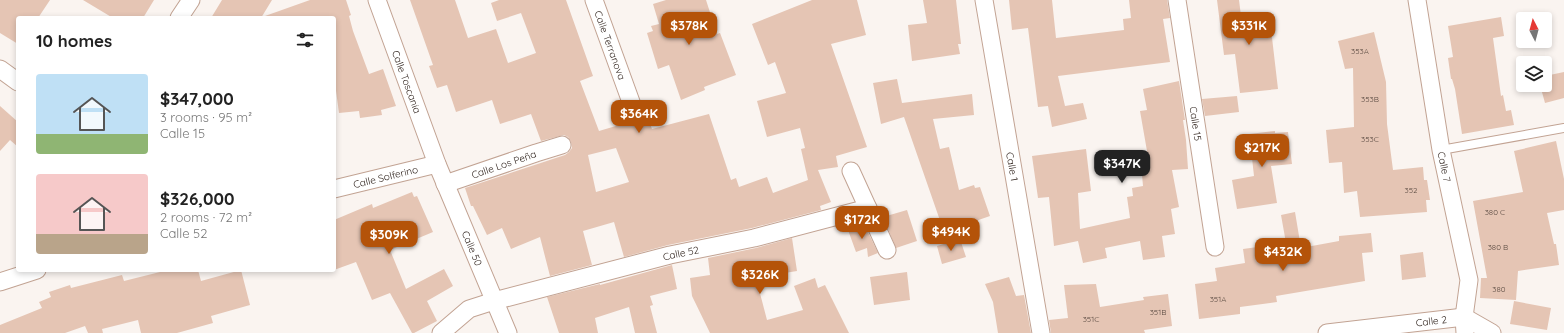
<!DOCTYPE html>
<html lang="en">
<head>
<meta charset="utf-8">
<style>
  :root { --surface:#fff; --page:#f6f6f6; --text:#222; --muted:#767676; --accent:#b45309 }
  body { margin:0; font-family:Quicksand,sans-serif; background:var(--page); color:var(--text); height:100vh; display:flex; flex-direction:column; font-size:15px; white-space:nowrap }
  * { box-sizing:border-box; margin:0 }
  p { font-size:13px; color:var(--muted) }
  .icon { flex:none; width:22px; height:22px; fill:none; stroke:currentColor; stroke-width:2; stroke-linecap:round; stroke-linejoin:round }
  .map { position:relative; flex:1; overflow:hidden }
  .details { position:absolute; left:16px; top:16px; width:320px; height:256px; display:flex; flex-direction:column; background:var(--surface); border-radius:4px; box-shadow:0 2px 6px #0003 }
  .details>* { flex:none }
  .needle { width:26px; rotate:354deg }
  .buttons { position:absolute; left:1516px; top:12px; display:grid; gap:8px }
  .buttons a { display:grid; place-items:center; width:36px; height:36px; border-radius:4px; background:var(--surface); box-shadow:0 2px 6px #0003; font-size:20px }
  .price { position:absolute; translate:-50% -34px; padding:0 9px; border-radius:8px; background:var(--accent); color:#fff; font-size:13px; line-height:26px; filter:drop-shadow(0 1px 2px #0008) }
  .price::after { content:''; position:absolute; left:50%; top:24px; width:12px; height:9px; margin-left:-6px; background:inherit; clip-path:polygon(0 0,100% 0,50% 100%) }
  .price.selected { background:#222; color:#fff }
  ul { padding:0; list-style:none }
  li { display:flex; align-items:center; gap:12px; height:100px; padding:0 20px }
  li span { display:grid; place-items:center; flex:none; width:112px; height:80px; border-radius:4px; color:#555 }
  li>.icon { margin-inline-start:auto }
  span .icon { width:48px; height:48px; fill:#fffc; stroke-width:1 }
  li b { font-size:17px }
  h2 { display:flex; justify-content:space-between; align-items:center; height:48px; padding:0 20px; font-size:17px }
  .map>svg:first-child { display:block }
  .building { fill:#e5c5b4; fill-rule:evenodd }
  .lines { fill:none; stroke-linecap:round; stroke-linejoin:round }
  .lane-casing { stroke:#c2a393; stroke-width:10 }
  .street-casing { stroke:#c2a393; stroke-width:19 }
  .lane { stroke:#fff; stroke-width:8 }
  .street { stroke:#fff; stroke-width:17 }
  .labels { text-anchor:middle; stroke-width:3; stroke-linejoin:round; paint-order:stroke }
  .number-label { font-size:8px; fill:#5c4c43 }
  .street-label { font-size:10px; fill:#2f231d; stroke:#fff }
</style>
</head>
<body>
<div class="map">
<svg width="1564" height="333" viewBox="0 0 1564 333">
  <rect width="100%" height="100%" fill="#faf4f0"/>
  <!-- building -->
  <path class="building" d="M0 0H50L38 18H18V44L0 33Z
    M83 0H154L143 18H113Z
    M222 0H272L261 18H211Z
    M310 0H346L351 15 349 16 353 31 369 74 383 69 396 106 381 110 382 115 360 118 359 111 339 113 334 76V18H266L265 16Z
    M410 0H455L468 38 496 29 508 63 536 53 521 13 497 21 491 3 499 0H566L593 76 580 81 599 131 626 123V121H629L633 123 638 122 644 117 647 116 652 129 709 114 731 180 736 178 739 187 767 177 773 193 808 180 801 149 805 148 800 128 767 137 757 101 786 93 775 62 768 65 752 24 812 0H857L866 35 831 44 867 147 836 156 838 167 818 170 831 202 820 206 821 210 752 228 668 245 624 257 614 222 583 231 592 265 550 276 540 237 511 249 502 228 487 235 473 206H471L465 188 565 155 569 152 572 148 571 142 568 137 564 135 541 141 531 114 500 124 492 100 456 112 447 85 437 88 429 66 433 65ZM616 148 629 182 596 192 588 155Z
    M666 0H706L717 34 720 33 736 75 704 87 705 90 681 100 669 65 658 69 647 33 653 31 651 26 659 24 653 4Z
    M923 0H956L961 44H958L960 54 912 61 908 25 927 23Z
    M1009 0H1052L1056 38 1124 30 1123 19 1131 18 1129 0H1167L1170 18 1163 19 1170 62 1058 76 1065 106 1083 103 1087 119 1052 127 1048 106 1038 107 1028 28 1012 30Z
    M1217 0H1239L1241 16 1269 12 1278 89 1240 93 1235 54 1224 55Z
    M1501 17 1504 36 1493 38 1501 96 1503 95 1506 111 1511 110 1514 125 1462 134 1455 89 1452 79H1451L1448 58 1453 57 1448 26Z
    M1374 32 1386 82 1387 124 1393 170 1423 167 1424 180H1427L1430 200H1426L1427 212 1360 217 1357 191 1344 193 1342 162 1329 163 1326 130 1354 127 1353 68 1345 69 1338 41Z
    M1564 72V98L1545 103 1540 85H1545V76Z
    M897 79 902 103 972 94 974 115 933 119 940 149 949 147 959 190 974 185 975 188 980 187 990 216 944 232 904 117 881 124 873 83Z
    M1179 81 1185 120H1183L1186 140 1188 169 1172 170 1179 207 1171 209 1175 234 1162 236 1165 257 1143 260 1140 241 1105 248 1107 258 1083 263 1078 241 1054 246 1049 197 1038 198 1032 156 1086 149 1091 191 1078 193 1080 229 1130 218 1127 197 1133 196 1132 188 1143 186 1140 152 1147 151 1140 111 1147 110 1143 89Z
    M1237 96 1239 112 1205 116 1202 99Z
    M0 106 18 122V147L10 140 0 151Z
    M1275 131V133L1288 132 1292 164 1271 166 1277 203 1237 209 1232 180 1254 176 1251 149 1243 150 1241 135Z
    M1556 141 1564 179V210L1547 213 1554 244H1556L1559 265 1518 271 1516 300 1480 298 1481 278H1487L1473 201 1523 192 1514 151Z
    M412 192 414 197 417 196 433 232 390 250 406 289 444 269 453 286 427 301 437 321 414 333H412L390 293 372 300 356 262 334 270V220L372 204 373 208Z
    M907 210 917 241 896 248 883 217Z
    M1295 212 1301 248 1339 241V236L1371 233 1373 252 1362 253 1365 281 1276 296 1277 302 1240 307V314L1199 319 1195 284 1217 281 1215 268 1245 263 1243 249 1286 243 1281 215Z
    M864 224 878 253 868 257 867 248 856 252 848 230Z
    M792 238 797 271 761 277 762 280 757 282 767 320 803 310 794 286 815 278 818 288 825 285 849 333H710L692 296 690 278 710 275 708 258 756 248Z
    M960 239 966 257 942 264 937 246Z
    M1423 252 1426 277 1402 280 1400 255Z
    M672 265 677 289 650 296 653 305 650 306 657 333H635L629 307 595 318 598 333H559L547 297 600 284V285Z
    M159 270H198L201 281 241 270 250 305 211 316 213 323 177 333H141L138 320 102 329 103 333H88L85 326 65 333H0V325L42 308 39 302 51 297 49 292 70 285 71 288 122 275 124 281 160 272Z
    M907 272 910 300 874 305 870 277Z
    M1009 277 1016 296 1024 295 1031 333H998L993 302 985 284Z
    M1096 284 1100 307 1144 300 1143 297 1168 294 1172 326 1144 330 1145 333H1051L1049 320 1068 318 1064 285Z
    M1514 301 1551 308 1547 330 1510 324Z"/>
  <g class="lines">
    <!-- lane casing -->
    <g class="lane-casing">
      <path id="lane" d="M1441 150 1564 128"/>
    </g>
    <!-- street casing -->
    <g class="street-casing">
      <g id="street">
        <path id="s1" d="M377 0 437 164 508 333"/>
        <path id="s2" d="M594 0 635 113"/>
        <path id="s3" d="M984 0 1041 333"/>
        <path id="s4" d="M1177 0 1215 247"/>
        <path id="s5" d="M1417 0 1441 150 1469 280 1464 317 1465 333"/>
        <path d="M179 18 191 0"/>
        <path d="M0 69 18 82"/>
        <path d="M851 171 887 250"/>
        <path id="s6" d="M445 184 536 153 562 145"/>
        <path id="s7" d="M334 189 437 164"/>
        <path d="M0 282 37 270"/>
        <path id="s8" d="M441 333 469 309 494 301 670 255 754 238 868 208"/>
        <path id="s9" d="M1327 333 1464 317 1492 333"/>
      </g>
    </g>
    <!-- lane -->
    <use href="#lane" class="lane"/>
    <!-- street -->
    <use href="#street" class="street"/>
  </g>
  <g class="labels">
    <!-- number labels -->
    <g class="number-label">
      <text x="1360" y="54">353A</text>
      <text x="1370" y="102">353B</text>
      <text x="1370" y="142">353C</text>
      <text x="1411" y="193">352</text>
      <text x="1495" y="215">380 C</text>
      <text x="1498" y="250">380 B</text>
      <text x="1499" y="292">380</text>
      <text x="1218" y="302">351A</text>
      <text x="1158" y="315">351B</text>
      <text x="1091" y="322">351C</text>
    </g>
    <!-- street labels -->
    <g class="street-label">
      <text dy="4" stroke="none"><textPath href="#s2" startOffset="48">Calle Terranova</textPath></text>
      <text dy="4" stroke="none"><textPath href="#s1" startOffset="87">Calle Toscania</textPath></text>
      <text dy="4" stroke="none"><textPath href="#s4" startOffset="125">Calle 15</textPath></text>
      <text dy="4" stroke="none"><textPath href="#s6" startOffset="62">Calle Los Peña</textPath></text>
      <text dy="4" stroke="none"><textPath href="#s3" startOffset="169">Calle 1</textPath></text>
      <text dy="4" stroke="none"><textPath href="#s5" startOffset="169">Calle 7</textPath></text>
      <text dy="4" stroke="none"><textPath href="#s7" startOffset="53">Calle Solferino</textPath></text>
      <text dy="4" stroke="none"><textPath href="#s1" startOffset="266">Calle 50</textPath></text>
      <text dy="4" stroke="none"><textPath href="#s8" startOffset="256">Calle 52</textPath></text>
      <text dy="4" stroke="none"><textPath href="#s9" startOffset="105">Calle 2</textPath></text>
    </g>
  </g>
</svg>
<div class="buttons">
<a><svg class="needle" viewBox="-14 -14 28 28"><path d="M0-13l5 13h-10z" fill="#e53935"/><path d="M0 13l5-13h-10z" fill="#767676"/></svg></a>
<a><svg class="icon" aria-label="layers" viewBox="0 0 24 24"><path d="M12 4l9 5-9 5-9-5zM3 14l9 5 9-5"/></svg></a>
</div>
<b class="price" style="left:689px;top:46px">$378K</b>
<b class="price" style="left:1249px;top:46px">$331K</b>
<b class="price" style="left:639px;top:134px">$364K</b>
<b class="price" style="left:1262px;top:168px">$217K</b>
<b class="price selected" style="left:1122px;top:184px">$347K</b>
<b class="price" style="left:862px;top:240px">$172K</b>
<b class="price" style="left:951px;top:252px">$494K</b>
<b class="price" style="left:389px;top:255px">$309K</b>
<b class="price" style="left:1283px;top:272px">$432K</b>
<b class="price" style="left:760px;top:295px">$326K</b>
<section class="details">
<h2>10 homes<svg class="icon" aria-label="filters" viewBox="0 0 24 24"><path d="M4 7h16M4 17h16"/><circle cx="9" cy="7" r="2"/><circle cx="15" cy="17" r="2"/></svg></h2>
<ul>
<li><span style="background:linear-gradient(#bfe0f5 75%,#8fb573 0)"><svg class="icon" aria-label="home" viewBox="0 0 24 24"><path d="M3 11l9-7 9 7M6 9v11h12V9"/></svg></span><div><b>$347,000</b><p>3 rooms · 95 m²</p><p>Calle 15</p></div></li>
<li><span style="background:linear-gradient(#f6c9c9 75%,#b9a48a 0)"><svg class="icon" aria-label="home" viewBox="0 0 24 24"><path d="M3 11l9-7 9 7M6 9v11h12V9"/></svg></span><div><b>$326,000</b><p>2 rooms · 72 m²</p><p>Calle 52</p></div></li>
</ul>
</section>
</div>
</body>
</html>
